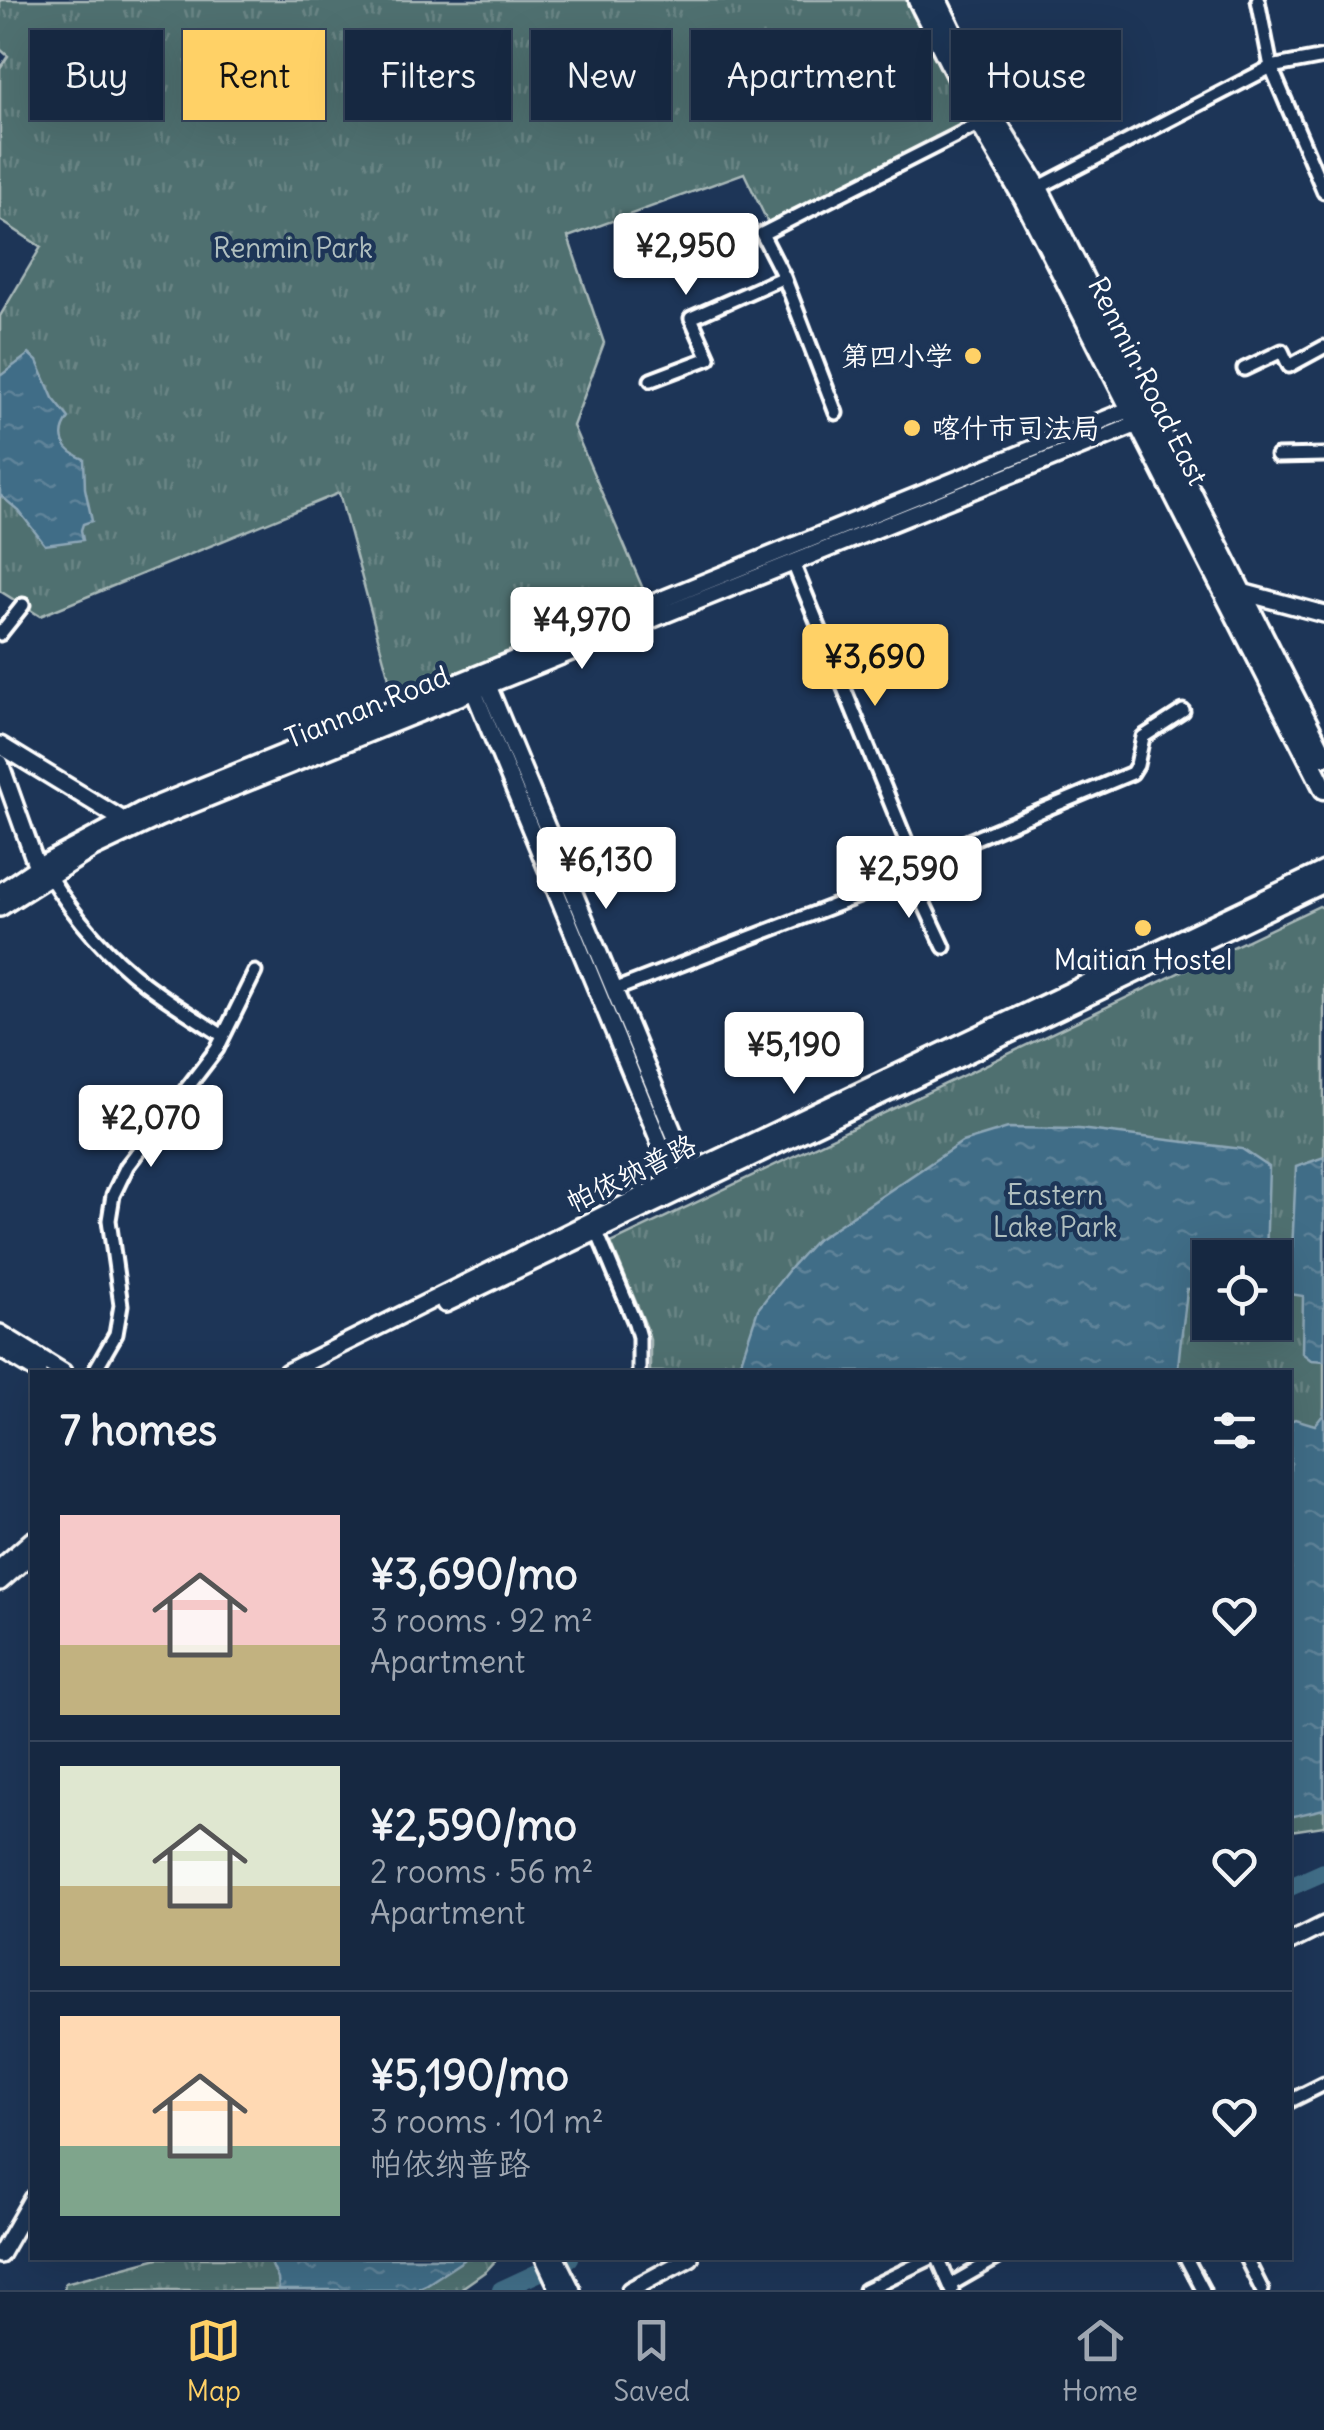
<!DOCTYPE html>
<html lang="en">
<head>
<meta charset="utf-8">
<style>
  :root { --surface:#162841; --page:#1f3048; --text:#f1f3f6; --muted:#9ea6b1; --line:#35445a; --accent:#ffd166 }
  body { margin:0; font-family:Delius,"LXGW WenKai TC",sans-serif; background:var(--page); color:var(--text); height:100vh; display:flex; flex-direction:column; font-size:38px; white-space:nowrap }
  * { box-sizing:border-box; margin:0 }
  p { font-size:32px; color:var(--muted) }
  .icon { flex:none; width:55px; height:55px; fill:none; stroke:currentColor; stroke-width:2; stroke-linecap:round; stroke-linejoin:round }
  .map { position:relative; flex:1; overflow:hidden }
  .panel { position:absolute; left:30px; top:1370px; width:1262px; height:890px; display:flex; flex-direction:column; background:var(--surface); border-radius:0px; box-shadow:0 10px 40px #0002,0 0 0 2px var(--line) }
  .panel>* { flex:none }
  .guide { position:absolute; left:30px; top:30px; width:1265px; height:90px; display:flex; gap:20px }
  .tools { position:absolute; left:1192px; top:1240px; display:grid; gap:20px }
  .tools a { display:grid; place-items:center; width:100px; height:100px; border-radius:0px; background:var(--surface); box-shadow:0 10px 40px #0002,0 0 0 2px var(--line); font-size:50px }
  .price { position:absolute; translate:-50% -85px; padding:0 22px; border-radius:10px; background:#fff; color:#222; font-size:32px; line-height:65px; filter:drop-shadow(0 2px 5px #0008) }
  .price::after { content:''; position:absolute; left:50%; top:60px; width:30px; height:22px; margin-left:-15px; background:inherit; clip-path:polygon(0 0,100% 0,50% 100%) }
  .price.on { background:var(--accent); color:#111 }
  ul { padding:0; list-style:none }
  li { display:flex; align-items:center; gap:30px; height:250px; padding:0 30px }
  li+li { border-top:2px solid var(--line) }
  li span { display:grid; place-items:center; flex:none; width:280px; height:200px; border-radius:0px; color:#555 }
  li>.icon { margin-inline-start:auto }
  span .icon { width:120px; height:120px; fill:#fffc; stroke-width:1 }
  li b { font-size:42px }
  h2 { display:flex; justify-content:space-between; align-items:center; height:120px; padding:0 30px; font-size:42px }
  .pill { padding:0 35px; border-radius:0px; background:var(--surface); box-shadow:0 10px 40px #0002,0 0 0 2px var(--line); font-size:35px; line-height:90px }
  .pill.on { background:var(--accent); color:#111 }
  .tabs { display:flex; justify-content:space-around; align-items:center; height:140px; border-top:2px solid var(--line); background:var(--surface); font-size:28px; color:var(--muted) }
  .tabs a { display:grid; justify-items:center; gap:5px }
  .tabs .on { color:var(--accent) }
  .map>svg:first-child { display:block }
  .park { fill:url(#park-tufts); stroke:#a8b8b8; stroke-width:2.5; fill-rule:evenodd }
  .water { fill:url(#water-ripples); stroke:#8da7b7; stroke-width:2.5 }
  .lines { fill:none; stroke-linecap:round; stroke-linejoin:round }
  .river { stroke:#416d87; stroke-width:18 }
  .street-casing { stroke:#fff; stroke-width:19 }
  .secondary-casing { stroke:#fff; stroke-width:22 }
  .primary-casing { stroke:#fff; stroke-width:25 }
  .street { stroke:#1d3557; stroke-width:11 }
  .secondary { stroke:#1d3557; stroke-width:15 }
  .primary { stroke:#1d3557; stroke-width:18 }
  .poi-dot { fill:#ffd166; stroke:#1d3557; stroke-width:4 }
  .labels { text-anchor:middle; stroke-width:9; stroke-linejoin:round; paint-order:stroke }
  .park-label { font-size:28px; fill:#b0bfbf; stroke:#1d3557 }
  .poi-label { font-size:28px; fill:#fff; stroke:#1d3557; text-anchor:end }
  .street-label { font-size:28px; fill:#fff; stroke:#1d3557 }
</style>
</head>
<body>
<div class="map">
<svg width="1324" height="2290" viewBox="0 0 1324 2290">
  <defs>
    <pattern id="park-tufts" width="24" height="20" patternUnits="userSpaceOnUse" patternTransform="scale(2.5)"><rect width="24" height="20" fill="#507070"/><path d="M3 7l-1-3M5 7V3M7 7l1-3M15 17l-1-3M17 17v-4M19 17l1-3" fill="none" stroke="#6a8585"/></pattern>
    <pattern id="water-ripples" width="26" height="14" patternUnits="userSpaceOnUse" patternTransform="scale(2.5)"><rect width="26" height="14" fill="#416d87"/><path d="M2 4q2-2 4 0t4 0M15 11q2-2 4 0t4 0" fill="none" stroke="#5e8399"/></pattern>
  </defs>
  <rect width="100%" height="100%" fill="#1d3557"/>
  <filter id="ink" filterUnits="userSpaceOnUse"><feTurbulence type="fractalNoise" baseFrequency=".01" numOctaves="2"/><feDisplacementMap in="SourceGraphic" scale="20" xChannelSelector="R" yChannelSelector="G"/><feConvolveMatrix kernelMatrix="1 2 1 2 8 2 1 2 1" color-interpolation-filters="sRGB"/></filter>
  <g filter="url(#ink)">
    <!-- park -->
    <path class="park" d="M0 0H918L980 123 771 229 744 173 568 237 604 343 573 426 650 605 397 708 339 493 40 616 0 591V316L41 247 0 220V68L8 56 0 49Z
      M1319 906 1324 908V1826L1290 1831V1372H650V1340L646 1326 611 1243ZM1210 1258H1275V1322H1210Z
      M158 2258H498L486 2271 459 2290H64L65 2283Z"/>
    <!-- water -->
    <path class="water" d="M29 354 37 361 53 398 69 418C55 437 64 451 84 459L85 488 92 521 83 524 81 530 83 540 45 545 19 511 0 495V376Z
      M1008 1128 1079 1129 1242 1149 1269 1167 1266 1257 1210 1258V1289H1187C1185 1318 1179 1344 1178 1372H740L742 1358 758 1309 791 1267 815 1241 962 1142Z
      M1324 1157V1361L1311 1360 1302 1353 1303 1296 1290 1294 1296 1167Z
      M1324 1408V1809L1290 1817V1421L1295 1419 1315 1425 1323 1415Z
      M273 2258H463L464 2260 426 2285 415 2290H279L278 2279 270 2261Z"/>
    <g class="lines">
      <!-- river -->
      <path class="river" d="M1290 1887 1324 1872
        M501 2290 570 2258"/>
      <!-- street casing -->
      <g class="street-casing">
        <path id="street" d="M1258 0 1271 67 1324 192
          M1034 190 1271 67 1324 57
          M1244 369 1282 351 1289 366 1324 347
          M651 380 709 358 691 318 784 277
          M836 413 784 277 762 234 985 121
          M1277 456 1324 455
          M793 563 918 870
          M0 634 23 605
          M49 876C74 916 106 954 144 983 169 1002 197 1019 223 1036
          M911 876 944 947
          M614 990 911 876 935 855 1132 773 1137 765 1143 737 1183 711
          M597 1232 635 1323 639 1337V1372
          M94 1372 116 1334 121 1305 109 1220 113 1195 127 1166 217 1049 255 972
          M1290 2101 1324 2084
          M938 2258 952 2290
          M1186 2258 1203 2290
          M1246 2258 1262 2290
          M950 2285 997 2258
          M865 2290 931 2258"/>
      </g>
      <!-- secondary casing -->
      <g class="secondary-casing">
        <path id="secondary" d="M1242 592 1324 614
          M479 681 488 686 692 1177
          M473 686 474 692 678 1187
          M0 745 123 820
          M0 763 37 867
          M0 892 37 867 141 811 1138 406
          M0 908 93 849 159 818 1150 419
          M445 1304 1324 884
          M0 1333 63 1372
          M0 1349 38 1372
          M287 1372 689 1172 1324 870
          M0 1568 32 1540
          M0 1582 32 1554
          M1290 1942 1324 1925
          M0 2255 32 2199
          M544 2258 559 2290
          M556 2258 572 2290
          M630 2290 690 2258"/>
      </g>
      <!-- primary casing -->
      <g class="primary-casing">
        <path id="primary" d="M918 0 980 123 1024 199 1324 789
          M937 0 993 116 1038 188 1324 756"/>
      </g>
      <!-- street -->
      <use href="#street" class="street"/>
      <!-- secondary -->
      <use href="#secondary" class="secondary"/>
      <!-- primary -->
      <use href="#primary" class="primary"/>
    </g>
  </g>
  <!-- markers -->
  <g class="poi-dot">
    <circle cx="973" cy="356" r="10"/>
    <circle cx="912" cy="428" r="10"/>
    <circle cx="1143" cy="928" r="10"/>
  </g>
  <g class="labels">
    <!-- park labels -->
    <g class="park-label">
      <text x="293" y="258">Renmin Park</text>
      <text x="1055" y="1205">Eastern<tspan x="1055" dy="32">Lake Park</tspan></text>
    </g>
    <!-- poi labels -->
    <g class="poi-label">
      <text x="953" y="366">第四小学</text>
      <text x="932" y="438" text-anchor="start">喀什市司法局</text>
      <text x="1143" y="970" text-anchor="middle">Maitian Hostel</text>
    </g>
    <!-- street labels -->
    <g class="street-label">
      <text transform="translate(1148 381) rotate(63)" y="10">Renmin Road East</text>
      <text transform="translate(367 707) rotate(-22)" y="10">Tiannan Road</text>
      <text transform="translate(631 1173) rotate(-26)" y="10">帕依纳普路</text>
    </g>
  </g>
</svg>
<div class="tools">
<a><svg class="icon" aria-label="locate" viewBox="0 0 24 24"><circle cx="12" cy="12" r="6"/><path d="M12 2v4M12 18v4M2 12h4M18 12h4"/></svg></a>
</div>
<b class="price" style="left:686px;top:298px">¥2,950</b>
<b class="price" style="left:582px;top:672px">¥4,970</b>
<b class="price on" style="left:875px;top:709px">¥3,690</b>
<b class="price" style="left:606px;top:912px">¥6,130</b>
<b class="price" style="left:909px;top:921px">¥2,590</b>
<b class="price" style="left:794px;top:1097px">¥5,190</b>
<b class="price" style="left:151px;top:1170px">¥2,070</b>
<div class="guide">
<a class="pill">Buy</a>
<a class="pill on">Rent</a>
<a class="pill">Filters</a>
<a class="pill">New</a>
<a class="pill">Apartment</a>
<a class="pill">House</a>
</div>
<section class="panel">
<h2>7 homes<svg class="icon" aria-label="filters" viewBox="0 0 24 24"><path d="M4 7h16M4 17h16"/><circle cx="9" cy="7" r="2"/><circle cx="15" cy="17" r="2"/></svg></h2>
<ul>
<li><span style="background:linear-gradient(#f6c9c9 65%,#c2b280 0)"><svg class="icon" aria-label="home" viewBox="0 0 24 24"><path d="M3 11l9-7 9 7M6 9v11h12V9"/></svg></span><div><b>¥3,690/mo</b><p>3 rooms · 92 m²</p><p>Apartment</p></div><svg class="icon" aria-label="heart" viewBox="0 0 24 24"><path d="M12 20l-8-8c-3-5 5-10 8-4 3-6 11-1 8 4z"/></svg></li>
<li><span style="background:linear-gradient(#dfe7d0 60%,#c2b280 0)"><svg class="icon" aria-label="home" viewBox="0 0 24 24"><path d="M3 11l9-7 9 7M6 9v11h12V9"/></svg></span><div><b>¥2,590/mo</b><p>2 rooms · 56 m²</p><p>Apartment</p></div><svg class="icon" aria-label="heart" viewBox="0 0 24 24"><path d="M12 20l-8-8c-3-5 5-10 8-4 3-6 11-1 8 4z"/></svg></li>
<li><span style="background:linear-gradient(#ffd9b3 65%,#7fa58c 0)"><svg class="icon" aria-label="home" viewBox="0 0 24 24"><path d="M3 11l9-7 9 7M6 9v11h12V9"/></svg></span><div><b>¥5,190/mo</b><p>3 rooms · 101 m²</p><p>帕依纳普路</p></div><svg class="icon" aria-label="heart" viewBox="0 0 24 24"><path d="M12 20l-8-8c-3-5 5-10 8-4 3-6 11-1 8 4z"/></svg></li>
</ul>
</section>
</div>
<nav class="tabs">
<a class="on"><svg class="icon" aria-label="map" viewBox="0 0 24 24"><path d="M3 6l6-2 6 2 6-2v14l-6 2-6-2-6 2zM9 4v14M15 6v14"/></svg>Map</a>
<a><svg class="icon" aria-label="saved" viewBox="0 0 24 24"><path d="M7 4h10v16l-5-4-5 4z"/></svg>Saved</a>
<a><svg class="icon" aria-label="home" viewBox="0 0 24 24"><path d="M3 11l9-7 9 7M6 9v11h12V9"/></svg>Home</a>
</nav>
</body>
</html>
